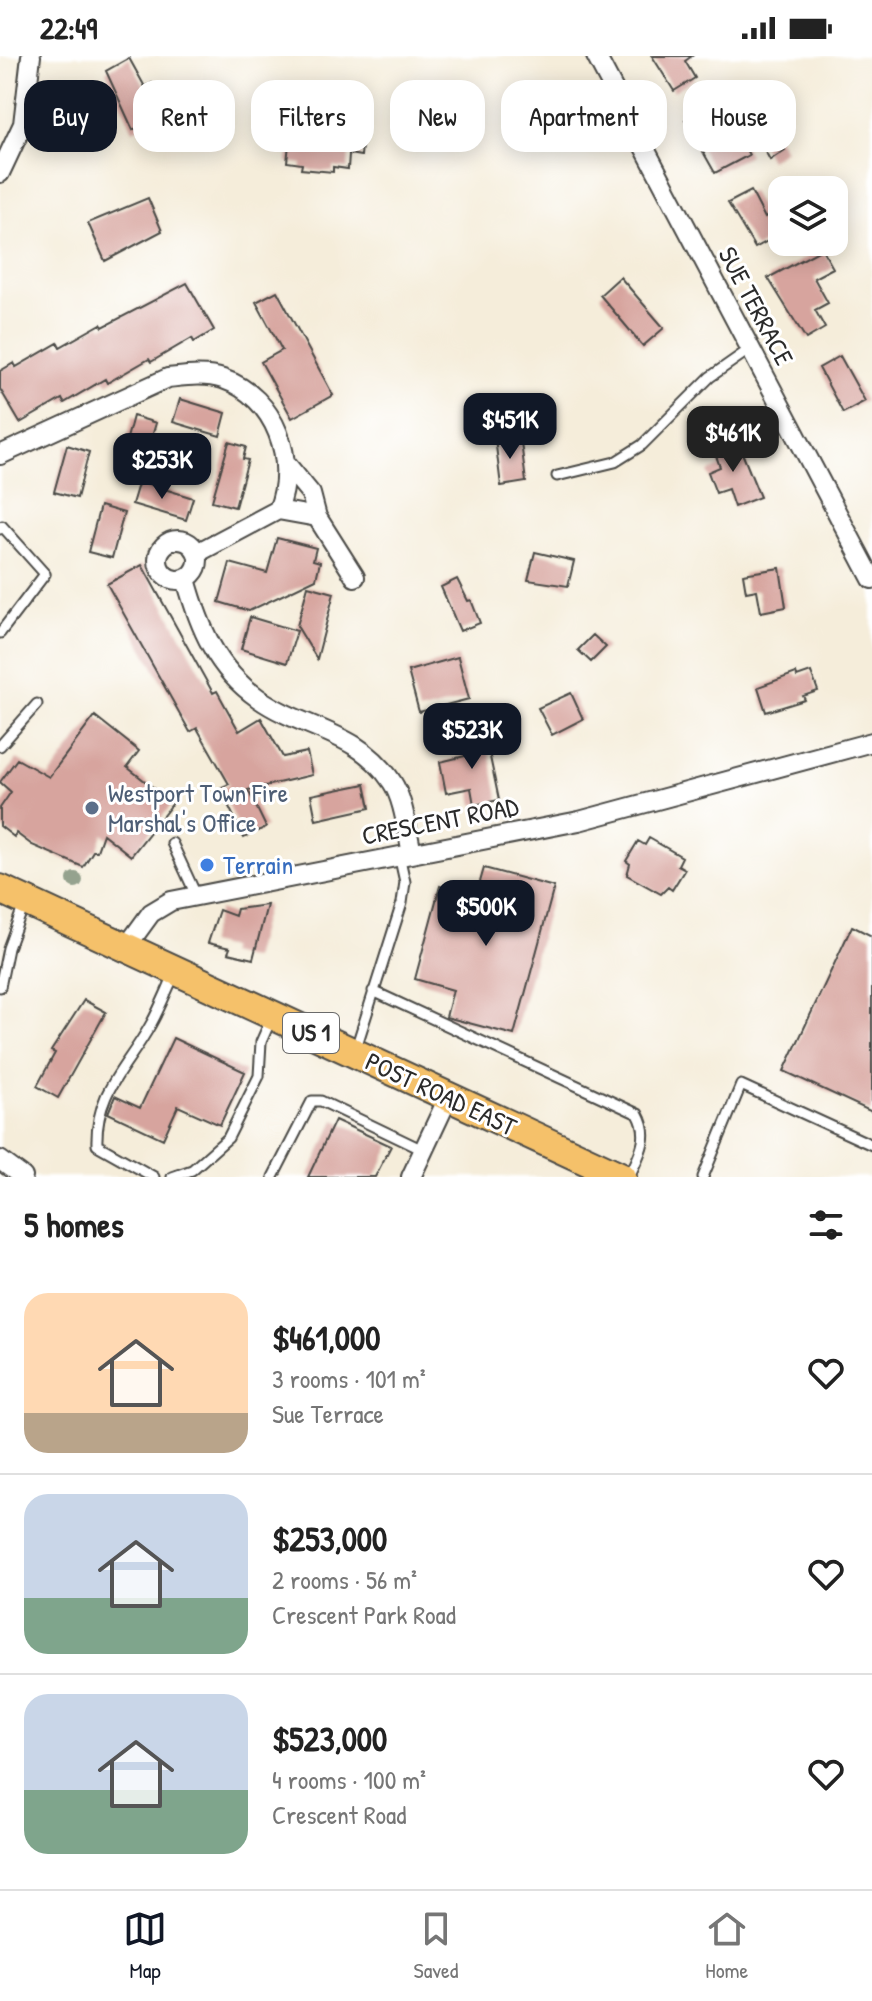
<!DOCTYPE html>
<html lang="en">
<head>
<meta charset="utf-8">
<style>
  :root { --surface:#fff; --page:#f2f2f2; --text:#222; --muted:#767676; --line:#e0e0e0; --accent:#111827 }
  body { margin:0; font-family:"Patrick Hand",sans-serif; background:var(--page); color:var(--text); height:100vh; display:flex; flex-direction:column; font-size:30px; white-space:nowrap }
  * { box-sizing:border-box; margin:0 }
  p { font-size:26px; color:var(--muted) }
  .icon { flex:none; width:44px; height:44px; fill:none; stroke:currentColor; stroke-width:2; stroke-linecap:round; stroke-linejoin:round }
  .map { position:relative; height:1121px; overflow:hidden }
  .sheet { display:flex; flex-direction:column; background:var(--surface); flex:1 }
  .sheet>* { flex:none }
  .hud { position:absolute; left:24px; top:24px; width:824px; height:72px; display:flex; gap:16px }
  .tools { position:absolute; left:768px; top:120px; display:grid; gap:16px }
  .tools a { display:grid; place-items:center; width:80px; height:80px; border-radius:16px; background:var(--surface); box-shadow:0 4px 20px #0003; font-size:40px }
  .price { position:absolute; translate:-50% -68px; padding:0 18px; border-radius:16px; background:var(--accent); color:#fff; font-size:26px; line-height:52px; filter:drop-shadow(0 2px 4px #0008) }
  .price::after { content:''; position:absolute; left:50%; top:48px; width:24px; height:18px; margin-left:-12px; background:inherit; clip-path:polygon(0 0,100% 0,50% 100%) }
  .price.active { background:#222; color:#fff }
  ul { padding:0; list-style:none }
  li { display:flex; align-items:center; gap:24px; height:200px; padding:0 24px }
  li+li { border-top:2px solid var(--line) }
  li span { display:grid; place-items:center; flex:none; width:224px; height:160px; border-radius:24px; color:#555 }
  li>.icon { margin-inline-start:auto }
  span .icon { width:96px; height:96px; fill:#fffc; stroke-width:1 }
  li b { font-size:34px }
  h2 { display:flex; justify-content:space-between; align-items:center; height:96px; padding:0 24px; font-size:34px }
  .tag { padding:0 28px; border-radius:24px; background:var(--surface); box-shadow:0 4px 20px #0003; font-size:28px; line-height:72px }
  .tag.active { background:var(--accent); color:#fff }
  .status { display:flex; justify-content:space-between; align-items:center; height:56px; padding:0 40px; background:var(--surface); direction:ltr }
  .status svg { height:22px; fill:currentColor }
  .menu { display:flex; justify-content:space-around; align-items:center; height:112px; border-top:2px solid var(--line); background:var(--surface); font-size:22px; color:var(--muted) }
  .menu a { display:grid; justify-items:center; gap:4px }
  .menu .active { color:var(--accent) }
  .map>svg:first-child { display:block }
  .building { fill:#d7a49e }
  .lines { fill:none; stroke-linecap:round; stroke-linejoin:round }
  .lane-casing { stroke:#494845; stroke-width:13 }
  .street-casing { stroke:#494845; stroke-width:22 }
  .primary-casing { stroke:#494845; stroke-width:32 }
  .lane { stroke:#fff; stroke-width:9 }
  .street { stroke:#fff; stroke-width:18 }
  .primary { stroke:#f5c16b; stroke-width:28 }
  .tree { fill:#95a28e }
  .service-dot { fill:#5c6f8a; stroke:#fff; stroke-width:3 }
  .shop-dot { fill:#3f7fe0; stroke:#fff; stroke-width:3 }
  .labels { text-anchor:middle; stroke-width:6; stroke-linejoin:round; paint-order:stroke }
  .shield { fill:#fff; stroke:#6b6b6b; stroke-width:2 }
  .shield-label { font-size:24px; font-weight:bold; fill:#2b2b2b }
  .street-label { font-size:26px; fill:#2b2b2b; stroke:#fff }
  .service-label { font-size:26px; fill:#4e5e75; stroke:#fff; text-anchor:start }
  .shop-label { font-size:26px; fill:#366cbe; stroke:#fff; text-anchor:start }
</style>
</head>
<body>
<div class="status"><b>22:49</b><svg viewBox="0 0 49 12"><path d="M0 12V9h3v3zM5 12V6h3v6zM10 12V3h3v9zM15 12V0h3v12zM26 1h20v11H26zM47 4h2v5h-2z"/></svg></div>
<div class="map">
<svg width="872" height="1121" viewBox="0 0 872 1121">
  <rect width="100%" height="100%" fill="#fff"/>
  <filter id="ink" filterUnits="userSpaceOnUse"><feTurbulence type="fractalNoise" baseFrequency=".0125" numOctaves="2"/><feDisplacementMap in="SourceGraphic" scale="16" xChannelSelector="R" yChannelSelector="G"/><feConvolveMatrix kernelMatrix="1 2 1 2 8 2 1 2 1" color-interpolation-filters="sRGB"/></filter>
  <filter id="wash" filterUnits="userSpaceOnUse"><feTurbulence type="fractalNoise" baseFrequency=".006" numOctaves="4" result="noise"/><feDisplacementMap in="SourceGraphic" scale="32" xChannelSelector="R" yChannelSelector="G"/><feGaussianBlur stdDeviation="1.8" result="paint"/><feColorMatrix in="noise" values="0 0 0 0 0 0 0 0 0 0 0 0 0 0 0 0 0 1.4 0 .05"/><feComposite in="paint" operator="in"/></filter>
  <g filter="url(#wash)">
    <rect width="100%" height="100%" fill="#f5edda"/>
    <g id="blocks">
      <!-- building -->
      <path class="building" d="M652 0H692L685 5 695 22 674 35Z
        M129 2 145 31 152 27 168 55 133 74 106 15Z
        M708 52 723 81 736 74 749 99 715 117 685 64Z
        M339 64 364 67 361 100 349 98 348 113 333 111V116L301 113 302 108 287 106 291 71 306 73 307 65 339 68Z
        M777 80 785 94 770 104 762 89Z
        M751 135 765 162 775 156 782 169V177L755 192 728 147Z
        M148 142 162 175 105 205 88 167Z
        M822 193 833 212 814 222 828 247 815 254 825 272 806 283 768 222Z
        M620 221 664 272 643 290 600 239Z
        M187 227 214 274 194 286 192 282 151 306 149 303 107 327 105 323 64 347 62 343 20 367 0 333V315L14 307 16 311 58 287 60 291 101 268 103 271Z
        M277 235 333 339 292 362 261 306 282 294 256 246Z
        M840 300 865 345 843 357 819 312Z
        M180 343 226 357 220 380 173 366Z
        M133 360 156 367 140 421 118 416Z
        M512 380 514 387 521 386 526 426 501 430 495 382Z
        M736 382 760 441 734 451 728 433 716 437 708 416 720 411 713 391Z
        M229 386 246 391 243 403 248 404 235 451 212 445Z
        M67 389 89 396 77 442 54 436Z
        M139 425 193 442 186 464 132 448Z
        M100 450 124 457 112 502 88 496Z
        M277 482 316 492 313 504 320 506 316 523 249 555 219 546 230 507 267 517Z
        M535 496 574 505 568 530 528 524Z
        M142 509 213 637 217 635 239 675 261 662 283 701 307 696 312 719 248 734 266 771 244 782 220 732 229 728 197 672 190 676 107 528Z
        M780 512 786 551 761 556 757 534 746 536 743 518Z
        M457 523 468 545 471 544 480 567 460 575 441 531Z
        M308 530 334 537 317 603 297 570Z
        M250 561 297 575 287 607 241 593Z
        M593 579 606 591 591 606 578 594Z
        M458 601 469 643 419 656 408 615Z
        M811 616 818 635 803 640 805 644 766 656 758 631 796 617 797 621Z
        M571 637 583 663 552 679 538 652Z
        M95 660 139 695 127 711 173 747 131 800 103 778 97 795H93L83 811 32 789 16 777 14 781 0 770V752L11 736 0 726 17 703 49 721Z
        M485 677 499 744 474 749 471 732 446 737 440 706 465 700 461 682Z
        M365 728 370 752 316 764 311 739Z
        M649 782 682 801 678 809 685 813 672 834 668 831 661 838 627 819 630 808 626 805 638 785 645 789Z
        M484 812 554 831 514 979 446 961 453 934 415 923 440 830 476 840Z
        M267 849 253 903 228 897 230 892 208 887 219 854 235 860 237 853Z
        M852 870 872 880V1056L784 1015Z
        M84 944 106 956 58 1042 37 1030 55 997 51 995Z
        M173 982 245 1016 220 1069 178 1050 163 1083 108 1057 115 1040 140 1052Z
        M335 1064 391 1090 375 1121H308Z"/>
    </g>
  </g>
  <g filter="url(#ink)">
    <use href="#blocks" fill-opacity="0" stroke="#494845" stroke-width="2"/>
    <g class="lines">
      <!-- lane casing -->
      <g class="lane-casing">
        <path id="lane" d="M557 420 615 406 642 389 710 321 750 293
          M0 473 2 470 45 518 0 577
          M0 690 37 648
          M172 787 196 839
          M0 931 8 892 25 846
          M373 935 638 1058C651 1081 639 1099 629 1121
          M356 992 402 847 405 826 399 799
          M154 1121 97 1089C95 1035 127 1012 151 968 160 952 167 934 175 917
          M172 1121 192 1114 228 1082 259 1020 261 986 272 961
          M273 1121 312 1045H321L423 1094
          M703 1121 741 1029 872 1089"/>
      </g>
      <!-- street casing -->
      <g class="street-casing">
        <path id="street" d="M596 0 872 523
          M0 117 23 68 31 0
          M0 399 168 322C186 320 205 317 223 323 276 341 298 405 278 454L197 497
          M288 410 311 438 317 461 355 521
          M278 454 317 461
          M158 504a20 20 0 1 1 40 0a20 20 0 1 1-40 0Z
          M186 523C199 570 216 613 258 642 303 674 358 674 392 726 404 744 407 776 412 797
          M127 890 151 857 171 845 579 765 872 686
          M0 1104 23 1121
          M411 1121 448 1042"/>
      </g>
      <!-- primary casing -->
      <g class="primary-casing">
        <path id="primary" d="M0 833 622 1121"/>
      </g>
      <!-- lane -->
      <use href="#lane" class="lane"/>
      <!-- street -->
      <use href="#street" class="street"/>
      <!-- primary -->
      <use href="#primary" class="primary"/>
    </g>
    <!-- trees -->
    <circle class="tree" cx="75" cy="824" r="8"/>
  </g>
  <!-- markers -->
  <circle class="service-dot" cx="92" cy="752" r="8"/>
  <circle class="shop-dot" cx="207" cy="809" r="8"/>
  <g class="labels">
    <!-- shield labels -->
    <rect class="shield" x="283" y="957" width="56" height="40" rx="6"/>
    <g class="shield-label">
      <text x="311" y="985">US 1</text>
    </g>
    <!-- street labels -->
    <g class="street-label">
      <text transform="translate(756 250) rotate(62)" y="9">SUE TERRACE</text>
      <text transform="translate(440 765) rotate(-11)" y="9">CRESCENT ROAD</text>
      <text transform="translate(441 1038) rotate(25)" y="9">POST ROAD EAST</text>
    </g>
    <!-- service labels -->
    <g class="service-label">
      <text x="108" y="746">Westport Town Fire<tspan x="108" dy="30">Marshal's Office</tspan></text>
    </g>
    <!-- shop labels -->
    <g class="shop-label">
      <text x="223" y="818">Terrain</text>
    </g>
  </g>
</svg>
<div class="tools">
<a><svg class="icon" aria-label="layers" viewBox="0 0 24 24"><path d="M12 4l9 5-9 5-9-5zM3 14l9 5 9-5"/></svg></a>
</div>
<b class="price" style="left:510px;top:405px">$451K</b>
<b class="price active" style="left:733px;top:418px">$461K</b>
<b class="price" style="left:162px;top:445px">$253K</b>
<b class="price" style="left:472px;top:715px">$523K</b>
<b class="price" style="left:486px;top:892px">$500K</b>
<div class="hud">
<a class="tag active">Buy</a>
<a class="tag">Rent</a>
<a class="tag">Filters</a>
<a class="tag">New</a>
<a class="tag">Apartment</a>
<a class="tag">House</a>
</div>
</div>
<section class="sheet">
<h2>5 homes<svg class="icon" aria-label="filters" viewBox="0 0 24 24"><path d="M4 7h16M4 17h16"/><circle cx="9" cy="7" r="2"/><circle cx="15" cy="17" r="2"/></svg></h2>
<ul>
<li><span style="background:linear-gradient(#ffd9b3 75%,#b9a48a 0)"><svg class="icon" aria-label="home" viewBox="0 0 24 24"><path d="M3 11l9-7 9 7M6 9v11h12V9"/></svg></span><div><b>$461,000</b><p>3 rooms · 101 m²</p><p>Sue Terrace</p></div><svg class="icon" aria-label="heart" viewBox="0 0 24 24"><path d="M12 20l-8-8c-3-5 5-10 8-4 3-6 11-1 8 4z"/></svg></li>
<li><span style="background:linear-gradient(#c9d6e8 65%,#7fa58c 0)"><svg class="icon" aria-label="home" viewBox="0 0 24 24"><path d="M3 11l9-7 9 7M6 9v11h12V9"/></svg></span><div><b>$253,000</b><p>2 rooms · 56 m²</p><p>Crescent Park Road</p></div><svg class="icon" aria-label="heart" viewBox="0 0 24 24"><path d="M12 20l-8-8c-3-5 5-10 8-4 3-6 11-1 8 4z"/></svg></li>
<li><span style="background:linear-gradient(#c9d6e8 60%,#7fa58c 0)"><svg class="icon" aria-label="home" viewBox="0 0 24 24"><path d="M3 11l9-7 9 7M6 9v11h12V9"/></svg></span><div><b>$523,000</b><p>4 rooms · 100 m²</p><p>Crescent Road</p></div><svg class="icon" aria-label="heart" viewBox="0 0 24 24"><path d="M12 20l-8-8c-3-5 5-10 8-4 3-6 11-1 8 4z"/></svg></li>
</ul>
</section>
<nav class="menu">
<a class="active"><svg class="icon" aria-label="map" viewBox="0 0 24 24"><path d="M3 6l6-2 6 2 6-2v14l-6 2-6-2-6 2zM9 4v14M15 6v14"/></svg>Map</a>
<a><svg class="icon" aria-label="saved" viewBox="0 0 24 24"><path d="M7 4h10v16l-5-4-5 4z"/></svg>Saved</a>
<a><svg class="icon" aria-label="home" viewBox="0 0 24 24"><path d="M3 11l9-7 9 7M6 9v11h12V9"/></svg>Home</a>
</nav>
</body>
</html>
